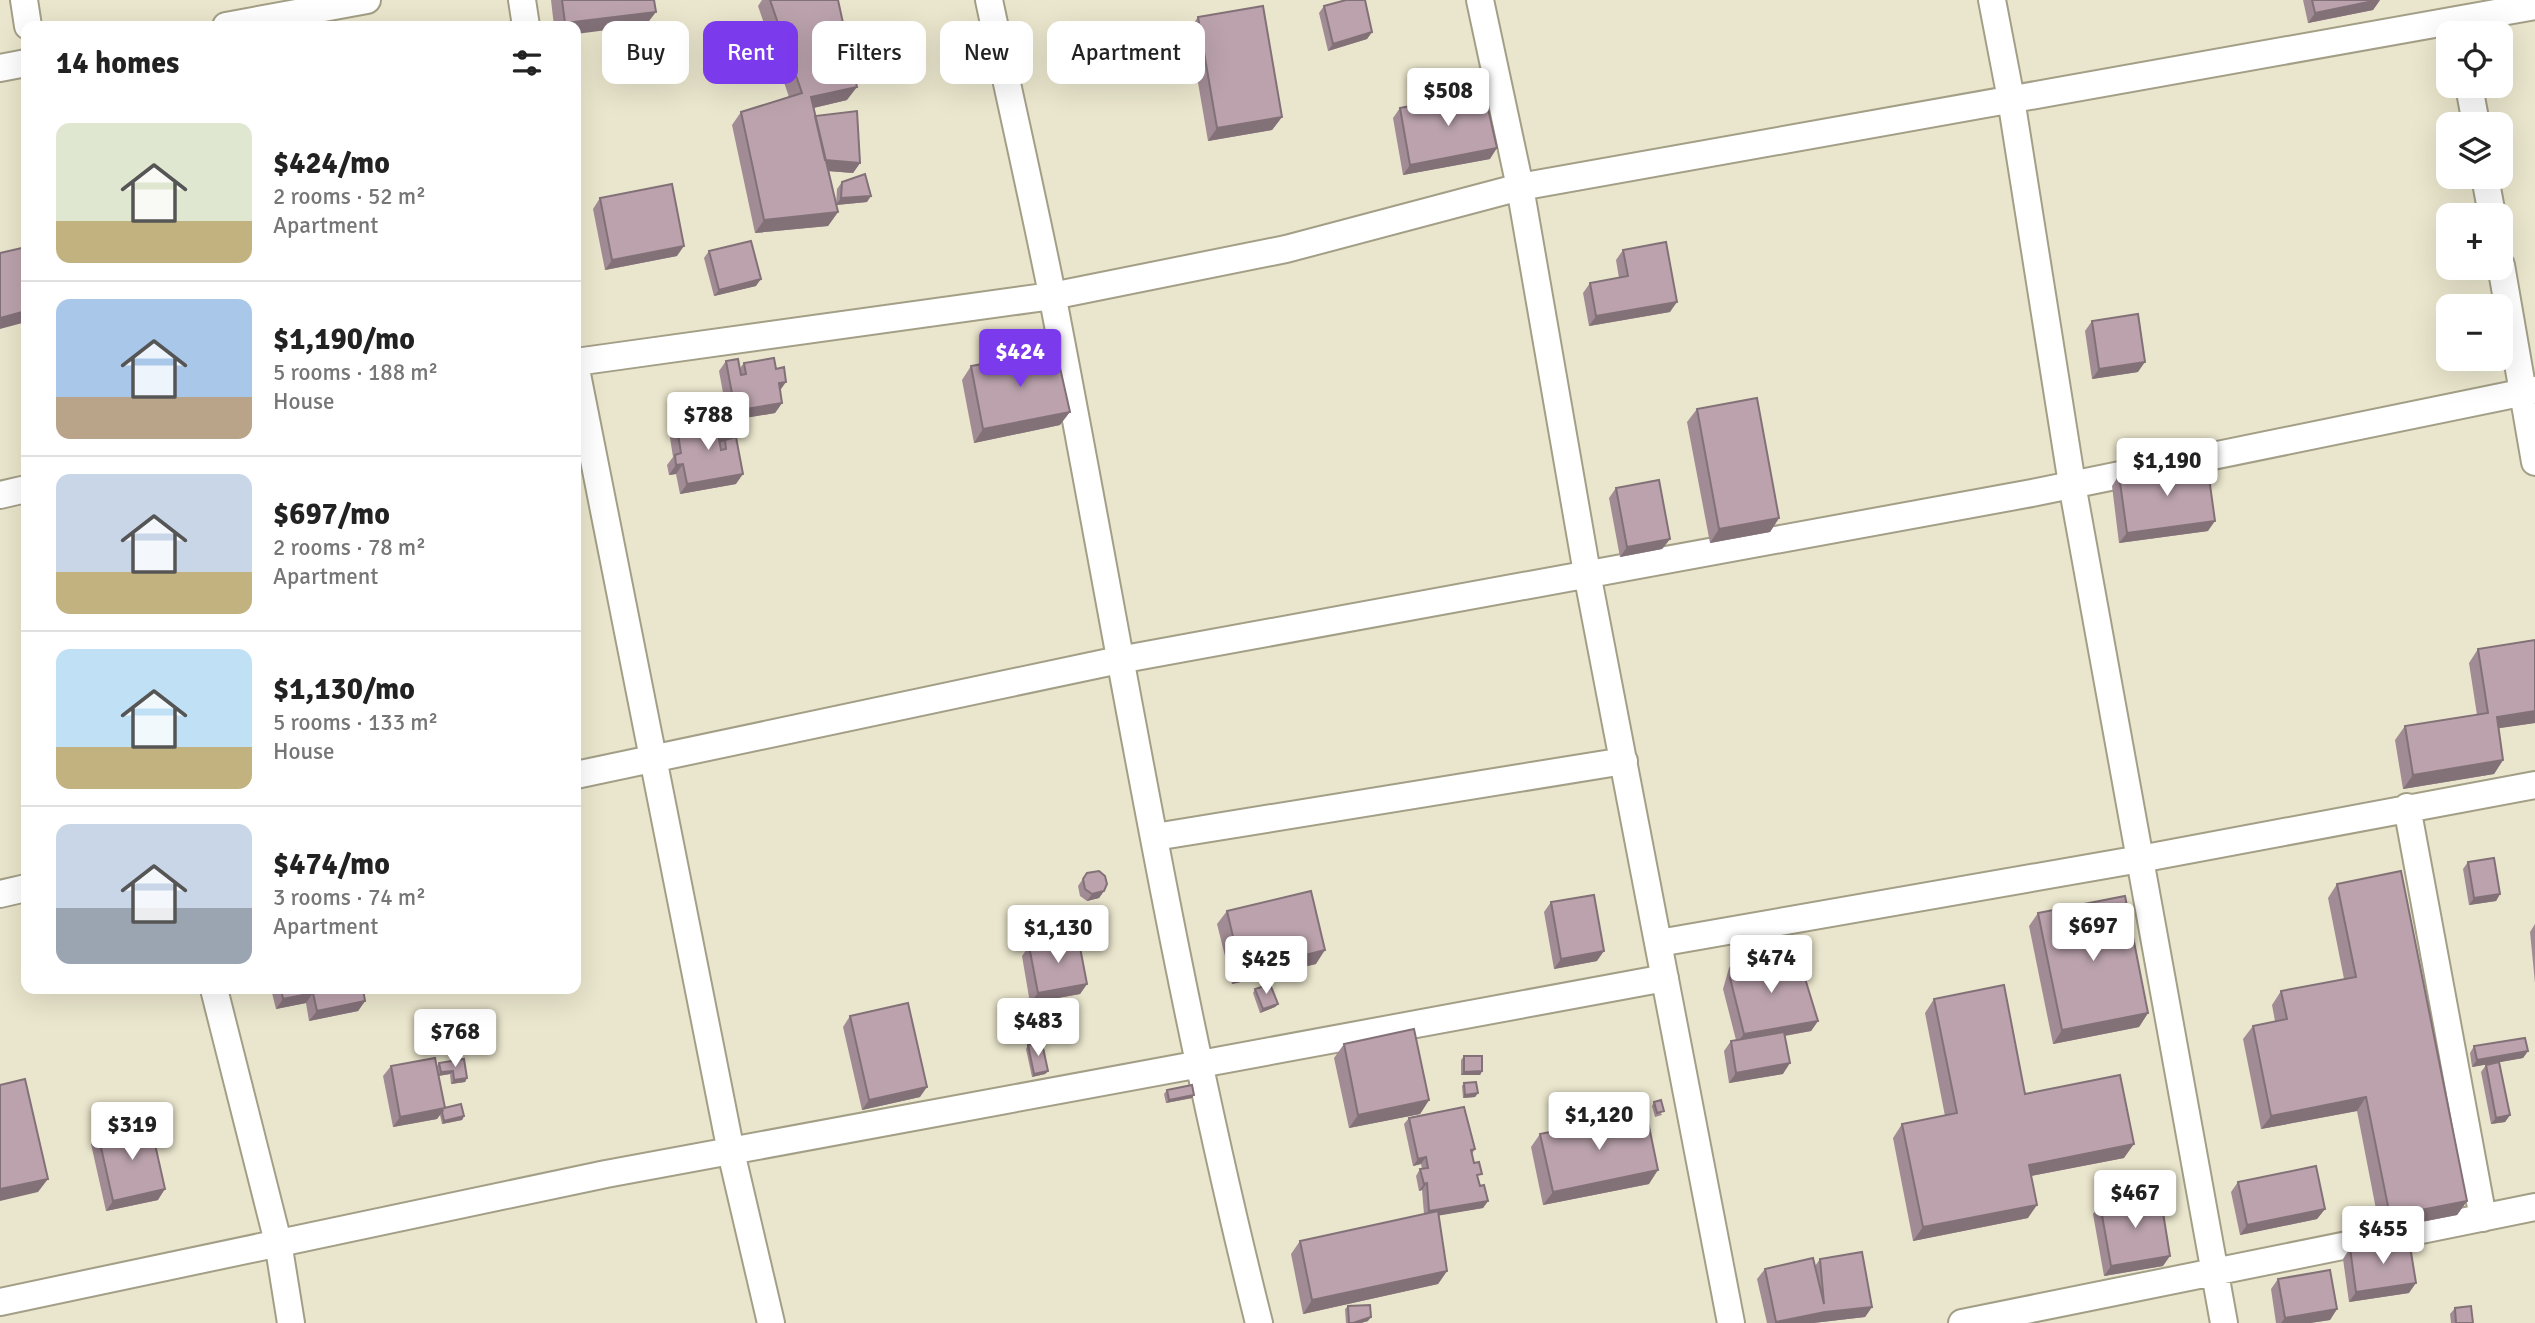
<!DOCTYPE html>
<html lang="en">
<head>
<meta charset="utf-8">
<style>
  :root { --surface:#fff; --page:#f6f6f6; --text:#222; --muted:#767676; --line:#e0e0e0; --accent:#7c3aed }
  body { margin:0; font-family:Signika,sans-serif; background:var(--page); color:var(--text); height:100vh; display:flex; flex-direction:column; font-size:26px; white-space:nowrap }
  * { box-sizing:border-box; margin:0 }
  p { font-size:23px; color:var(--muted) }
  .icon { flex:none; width:38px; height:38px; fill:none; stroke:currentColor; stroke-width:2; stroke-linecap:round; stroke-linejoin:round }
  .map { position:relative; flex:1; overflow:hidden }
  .side { position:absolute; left:21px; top:21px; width:560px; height:973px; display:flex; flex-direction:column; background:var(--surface); border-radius:14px; box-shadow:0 7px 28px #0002 }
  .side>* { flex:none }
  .hud { position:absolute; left:602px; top:21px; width:665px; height:63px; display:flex; gap:14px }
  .fabs { position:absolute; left:2436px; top:21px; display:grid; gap:14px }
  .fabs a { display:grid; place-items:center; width:77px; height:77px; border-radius:14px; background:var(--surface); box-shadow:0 7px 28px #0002; font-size:35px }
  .price { position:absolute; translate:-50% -60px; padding:0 16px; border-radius:7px; background:#fff; color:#222; font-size:23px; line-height:46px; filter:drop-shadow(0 2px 4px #0008) }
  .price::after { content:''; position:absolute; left:50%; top:42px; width:21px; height:16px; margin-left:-10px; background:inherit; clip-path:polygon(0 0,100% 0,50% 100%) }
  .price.current { background:var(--accent); color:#fff }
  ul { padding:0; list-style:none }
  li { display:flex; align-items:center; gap:21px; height:175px; padding:0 35px }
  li+li { border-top:2px solid var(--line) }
  li span { display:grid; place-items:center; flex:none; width:196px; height:140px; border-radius:14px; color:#555 }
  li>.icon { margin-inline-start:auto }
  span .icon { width:84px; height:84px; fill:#fffc; stroke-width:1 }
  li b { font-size:30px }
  h2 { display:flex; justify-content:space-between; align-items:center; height:84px; padding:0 35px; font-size:30px }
  .tag { padding:0 24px; border-radius:14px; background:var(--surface); box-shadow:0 7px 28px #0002; font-size:24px; line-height:63px }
  .tag.current { background:var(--accent); color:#fff }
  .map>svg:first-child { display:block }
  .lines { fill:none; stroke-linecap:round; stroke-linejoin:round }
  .minor-casing { stroke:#a39f87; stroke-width:30 }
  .minor { stroke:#fff; stroke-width:26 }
  .wall { fill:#a18b94 }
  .shaded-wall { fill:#837178 }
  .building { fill:#bba2ac; stroke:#837178; stroke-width:2 }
</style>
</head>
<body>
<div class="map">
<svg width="2535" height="1323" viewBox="0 0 2535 1323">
  <rect width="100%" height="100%" fill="#eae6cd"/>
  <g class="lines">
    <!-- minor casing -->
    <g class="minor-casing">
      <path id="minor" d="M24 0 28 26
        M522 0 526 26
        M989 0C1010 99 1033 199 1053 299 1119 640 1174 985 1259 1323
        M1480 0 1520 187 1587 573 1731 1323
        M1992 0 2011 99 2072 484 2224 1323
        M226 26 367 0
        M0 68 26 63
        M2469 86 2476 124
        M2485 177 2492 215
        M2501 265 2535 462
        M576 362 1052 296 1286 249 1520 187 2535 6
        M576 369 731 1152 771 1323
        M0 495 26 489
        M576 775 1119 660 2032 493 2535 390
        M2407 807 2483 1218
        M1155 837 1624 761
        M0 894 26 888
        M1659 943 2140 859 2535 785
        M214 989 278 1242 291 1323
        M0 1302 606 1174 1665 978
        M1962 1323 2535 1207"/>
    </g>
    <!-- minor -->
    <use href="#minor" class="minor"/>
  </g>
  <!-- wall -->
  <path class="wall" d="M551 0H654L646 25 576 26H554Z
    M762 0H838L847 100 813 108 815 116 860 163 853 173 828 171 838 212 828 226 755 233 732 125 741 112 789 97 758 6Z
    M2303 0H2380L2373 10 2308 23Z
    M1324 6 1372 32 1367 39 1328 51 1319 13Z
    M1198 17 1282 117 1272 130 1208 141 1189 30Z
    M1400 108 1490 159 1403 175 1393 118Z
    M842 182 867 202 836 205 837 189Z
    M600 198 677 256 605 270 593 209Z
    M1623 250 1670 312 1589 326 1583 293 1590 283 1619 278 1616 260Z
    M709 251 756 286 714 296 704 258Z
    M2092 321 2138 372 2092 379 2085 331Z
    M726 361 740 368 744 363 780 390 782 403 775 413 733 420 735 431 730 438 736 484 680 494 676 474 669 475 667 465 673 457 670 438 677 428 733 418 731 408 726 409 719 371Z
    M971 366 1060 425 974 443 962 380Z
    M1697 409 1779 518 1770 532 1710 543 1687 422Z
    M2119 475 2208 531 2119 543 2112 486Z
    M1616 488 1670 539 1662 549 1620 557 1609 498Z
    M2535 640V723L2498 728 2503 760 2494 774 2403 789 2395 740 2405 726 2477 715 2469 663 2478 649Z
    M2468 862 2500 894 2496 901 2469 905 2463 869Z
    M1087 873 1104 891 1099 898 1087 901 1080 896 1078 886Z
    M2337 884 2467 1201 2457 1215 2380 1230 2357 1111 2261 1129 2243 1039 2253 1026 2275 1021 2272 1005 2281 991 2344 979 2328 898Z
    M1551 902 1597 961 1554 969 1544 912Z
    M1227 911 1316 964 1232 984 1217 924Z
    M2038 913 2148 1013 2139 1027 2053 1044 2029 926Z
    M2535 924V983L2530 932Z
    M1029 946 1087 984 1080 994 1030 1003 1022 956Z
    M1736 958 1818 1021 1811 1031 1785 1036 1783 1074 1729 1083 1724 1051 1731 1041 1736 1040 1723 989 1729 968Z
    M271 989H363L365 1001 358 1011 309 1021 306 1003 276 1009Z
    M1255 989 1278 1004 1275 1007 1260 1013 1253 993Z
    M1934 999 2025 1094 2124 1158 2031 1176 2028 1218 1913 1241 1893 1138 1902 1124 1945 1116 1925 1013Z
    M850 1016 920 1097 862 1110 843 1027Z
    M1344 1044 1429 1100 1420 1114 1349 1128 1334 1058Z
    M1028 1045 1048 1071 1045 1074 1032 1077 1026 1049Z
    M2474 1046 2528 1051 2523 1058 2472 1067 2470 1053Z
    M1464 1056 1482 1071 1480 1075H1461V1060Z
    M439 1063 467 1078 465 1082 451 1084 450 1074 438 1076 437 1066Z
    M2486 1065 2510 1115 2505 1122 2491 1124 2481 1072Z
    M391 1066 444 1108 464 1116 462 1120 442 1124 440 1115 437 1119 393 1127 383 1076Z
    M1464 1083 1478 1093 1475 1097 1463 1098 1462 1086Z
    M1167 1090 1192 1098 1166 1103 1164 1094Z
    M1654 1102 1662 1115 1655 1117 1652 1106Z
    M1409 1118 1475 1149 1472 1154 1480 1186 1488 1201 1483 1208 1439 1215 1447 1271 1438 1284 1303 1314 1291 1254 1300 1241 1424 1214 1422 1190 1419 1191 1416 1176 1420 1169H1422L1421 1164 1413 1166 1404 1124Z
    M98 1134 158 1200 106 1211 91 1144Z
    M1540 1134 1649 1184 1543 1205 1531 1147Z
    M2238 1182 2325 1209 2317 1219 2240 1235 2231 1192Z
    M2100 1204 2163 1266 2104 1276 2093 1214Z
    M2350 1248 2409 1293 2349 1302 2343 1259Z
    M1820 1259 1872 1307 1865 1317 1813 1323H1767L1757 1279 1765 1269 1815 1266Z
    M2278 1279 2337 1309 2330 1320 2310 1323H2276L2271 1289Z
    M1348 1306 1368 1321 1361 1323H1346L1345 1309Z
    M2455 1308 2473 1323H2451L2450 1314Z"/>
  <!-- shaded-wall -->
  <path class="shaded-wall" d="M2380 0 2373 10 2308 23 2315 13Z
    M656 12 646 25 576 34V26H563L565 23Z
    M1372 32 1367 39 1328 51 1333 44Z
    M857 87 847 100 801 111 811 97Z
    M1282 117 1272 130 1208 141 1217 128Z
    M1497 148 1490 159 1403 175 1410 165Z
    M822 160 860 163 853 173 815 170Z
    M871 196 867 202 836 205 841 198Z
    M838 212 828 226 755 233 764 220Z
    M684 246 677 256 605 270 612 260Z
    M761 279 756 286 714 296 719 290Z
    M1677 302 1670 312 1589 326 1596 316Z
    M26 311V322L0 329V318Z
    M2145 362 2138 372 2092 379 2099 369Z
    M786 382 779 392V383Z
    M738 398 731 408 726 409 733 399Z
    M782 403 775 413 733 420 740 410Z
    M1070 412 1060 425 974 443 983 429Z
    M735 431 728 441 725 440 723 442 711 444 718 434Z
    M683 464 676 474 669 475 676 465Z
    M743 474 736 484 680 494 687 484Z
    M1779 518 1770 532 1710 543 1719 529Z
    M2215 521 2208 531 2119 543 2127 533Z
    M1670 539 1662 549 1620 557 1627 547Z
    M2535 711V723L2487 730 2497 717Z
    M2503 760 2494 774 2403 789 2413 775Z
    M1104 891 1099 898 1087 901 1092 894Z
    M2500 894 2496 901 2469 905 2474 898Z
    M1325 950 1316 964 1232 984 1241 971Z
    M1604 951 1597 961 1554 969 1561 959Z
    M1087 984 1080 994 1030 1003 1038 993Z
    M313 993 306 1003 276 1009 283 999Z
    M365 1001 358 1011 309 1021 317 1011Z
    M1278 1004 1275 1007 1260 1013 1263 1009Z
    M2148 1013 2139 1027 2053 1044 2062 1030Z
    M1818 1021 1811 1031 1736 1044 1744 1034Z
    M2528 1051 2523 1058 2472 1067 2477 1060Z
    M1790 1063 1783 1074 1729 1083 1736 1073Z
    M453 1071 450 1074 438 1076 441 1072Z
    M1048 1071 1045 1074 1032 1077 1034 1074Z
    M1482 1071 1480 1075H1461L1464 1072Z
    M467 1078 465 1082 451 1084 454 1080Z
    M927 1087 920 1097 862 1110 869 1100Z
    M1478 1093 1475 1097 1463 1098 1465 1095Z
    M1194 1095 1192 1098 1166 1103 1169 1100Z
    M2366 1097 2357 1111 2261 1129 2271 1116Z
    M1429 1100 1420 1114 1349 1128 1358 1115Z
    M445 1108 437 1119 393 1127 400 1117Z
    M2510 1115 2505 1122 2491 1124 2496 1118Z
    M464 1116 462 1120 442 1124 444 1121Z
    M2134 1144 2124 1158 2020 1178 2029 1165Z
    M1426 1157 1421 1164 1413 1166 1418 1159Z
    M1658 1170 1649 1184 1543 1205 1553 1192Z
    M48 1179 38 1192 0 1201V1189Z
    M1427 1183 1422 1190 1419 1191 1424 1184Z
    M165 1189 158 1200 106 1211 113 1201Z
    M1488 1201 1483 1208 1425 1218 1429 1211Z
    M2467 1201 2457 1215 2380 1230 2390 1216Z
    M2037 1205 2028 1218 1913 1241 1923 1227Z
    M2325 1209 2317 1219 2240 1235 2247 1225Z
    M2170 1256 2163 1266 2104 1276 2111 1266Z
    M1447 1271 1438 1284 1303 1314 1312 1300Z
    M2416 1283 2409 1293 2349 1302 2356 1292Z
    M1872 1307 1865 1317 1813 1323H1775L1776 1322 1825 1312Z
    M2337 1309 2330 1320 2310 1323H2281L2285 1318Z
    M1371 1317 1368 1321 1361 1323H1353Z"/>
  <!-- building -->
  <path class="building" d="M562 0H654L656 12 565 23Z
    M770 0H838L857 87 811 97 838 212 764 220 741 112 802 93Z
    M1346 0H1365L1372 32 1333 44 1324 6Z
    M2312 0H2378L2315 13Z
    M1263 6 1282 117 1217 128 1198 17Z
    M1484 91 1497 148 1410 165 1400 108Z
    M857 111 860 163 825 160 815 116Z
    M865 174 871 196 841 198 842 182Z
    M672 184 684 246 612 260 600 198Z
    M751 241 761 279 719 290 709 251Z
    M1666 242 1677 302 1596 316 1590 283 1628 276 1623 250Z
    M26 247V311L0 318V253Z
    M2138 314 2145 362 2099 369 2092 321Z
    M1056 350 1070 412 983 429 971 366Z
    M774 358 776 369 784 367 786 382 779 383 782 403 740 410 738 398 733 399 726 361 738 359 741 375 746 374 744 363Z
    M1757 398 1779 518 1719 529 1697 409Z
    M733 418 735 431 718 434 721 450 726 449 725 440 736 437 743 474 687 484 683 464 676 465 675 455 681 453 677 428Z
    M2207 463 2215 521 2127 533 2119 475Z
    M1659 480 1670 539 1627 547 1616 488Z
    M2535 640V711L2497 717 2503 760 2413 775 2405 726 2488 713 2478 649Z
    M2494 858 2500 894 2474 898 2468 862Z
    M1099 871 1105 876 1107 884 1104 891 1092 894 1085 889 1083 879 1087 873Z
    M2401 871 2467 1201 2390 1216 2366 1097 2271 1116 2253 1026 2287 1019 2281 991 2356 977 2337 884Z
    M1311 891 1325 950 1241 971 1227 911Z
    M1594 895 1604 951 1561 959 1551 902Z
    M2125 896 2148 1013 2062 1030 2038 913Z
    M1078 937 1087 984 1038 993 1029 946Z
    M1736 958 1800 962 1818 1021 1744 1034 1730 978Z
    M1270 984 1278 1004 1263 1009 1255 989Z
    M2004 985 2025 1094 2120 1075 2134 1144 2029 1165 2037 1205 1923 1227 1902 1124 1957 1113 1934 999Z
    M281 989H363L365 1001 317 1011 313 993 283 999Z
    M908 1003 927 1087 869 1100 850 1016Z
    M1414 1029 1429 1100 1358 1115 1344 1044Z
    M1784 1032 1790 1063 1736 1073 1731 1041Z
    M2525 1038 2528 1051 2477 1060 2474 1046Z
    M1042 1043 1048 1071 1034 1074 1028 1045Z
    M1464 1056H1482V1071L1464 1072Z
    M435 1058 445 1108 400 1117 391 1066Z
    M464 1059 467 1078 454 1080 453 1071 441 1072 439 1063Z
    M2499 1062 2510 1115 2496 1118 2486 1065Z
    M25 1079 48 1179 0 1189V1085Z
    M1476 1082 1478 1093 1465 1095 1464 1083Z
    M1192 1085 1194 1095 1169 1100 1167 1090Z
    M1661 1100 1664 1111 1657 1113 1654 1102Z
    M461 1104 464 1116 444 1121 442 1112 444 1108Z
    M1464 1107 1475 1149 1471 1150 1474 1163 1479 1162 1482 1174 1477 1175 1480 1186 1484 1185 1488 1201 1429 1211 1427 1183 1424 1184 1420 1169 1428 1168 1426 1157 1418 1159 1409 1118Z
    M1646 1112 1658 1170 1553 1192 1540 1134Z
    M150 1122 165 1189 113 1201 98 1134Z
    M2316 1166 2325 1209 2247 1225 2238 1182Z
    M2160 1194 2170 1256 2111 1266 2100 1204Z
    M1438 1211 1447 1271 1312 1300 1300 1241Z
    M2409 1240 2416 1283 2356 1292 2350 1248Z
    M1862 1252 1872 1307 1825 1312 1776 1322 1765 1269 1813 1258 1824 1304 1820 1259Z
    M2330 1270 2337 1309 2285 1318 2278 1279Z
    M1370 1305 1371 1317 1353 1323H1349L1348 1306Z
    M2471 1306 2473 1323H2456L2455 1308Z"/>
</svg>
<div class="fabs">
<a><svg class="icon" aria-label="locate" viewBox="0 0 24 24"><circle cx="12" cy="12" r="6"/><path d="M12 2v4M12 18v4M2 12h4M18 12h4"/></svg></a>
<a><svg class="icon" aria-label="layers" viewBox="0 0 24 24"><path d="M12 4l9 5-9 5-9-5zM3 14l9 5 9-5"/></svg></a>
<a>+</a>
<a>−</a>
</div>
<b class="price" style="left:1448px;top:128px">$508</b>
<b class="price current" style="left:1020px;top:389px">$424</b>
<b class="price" style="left:708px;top:452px">$788</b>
<b class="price" style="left:2167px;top:498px">$1,190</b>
<b class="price" style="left:2093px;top:963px">$697</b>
<b class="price" style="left:1058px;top:965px">$1,130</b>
<b class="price" style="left:1771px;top:995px">$474</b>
<b class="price" style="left:1266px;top:996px">$425</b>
<b class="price" style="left:1038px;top:1058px">$483</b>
<b class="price" style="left:455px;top:1069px">$768</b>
<b class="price" style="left:1599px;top:1152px">$1,120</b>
<b class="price" style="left:132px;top:1162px">$319</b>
<b class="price" style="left:2135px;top:1230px">$467</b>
<b class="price" style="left:2383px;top:1266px">$455</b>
<div class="hud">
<a class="tag">Buy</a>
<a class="tag current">Rent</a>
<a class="tag">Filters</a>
<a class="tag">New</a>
<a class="tag">Apartment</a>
</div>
<section class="side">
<h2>14 homes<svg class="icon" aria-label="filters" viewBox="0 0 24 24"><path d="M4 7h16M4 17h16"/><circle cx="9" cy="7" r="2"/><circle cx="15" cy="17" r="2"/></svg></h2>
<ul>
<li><span style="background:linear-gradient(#dfe7d0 70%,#c2b280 0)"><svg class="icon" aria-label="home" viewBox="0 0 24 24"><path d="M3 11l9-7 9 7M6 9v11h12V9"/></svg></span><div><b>$424/mo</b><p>2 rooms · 52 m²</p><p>Apartment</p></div></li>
<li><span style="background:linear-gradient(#a9c7e8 70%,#b9a48a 0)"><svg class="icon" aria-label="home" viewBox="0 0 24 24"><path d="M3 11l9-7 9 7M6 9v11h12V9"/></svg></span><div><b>$1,190/mo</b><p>5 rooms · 188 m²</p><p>House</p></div></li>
<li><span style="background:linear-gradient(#c9d6e8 70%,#c2b280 0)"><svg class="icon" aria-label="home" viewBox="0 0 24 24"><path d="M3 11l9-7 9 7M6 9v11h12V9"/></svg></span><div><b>$697/mo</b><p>2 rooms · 78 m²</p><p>Apartment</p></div></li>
<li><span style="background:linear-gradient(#bfe0f5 70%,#c2b280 0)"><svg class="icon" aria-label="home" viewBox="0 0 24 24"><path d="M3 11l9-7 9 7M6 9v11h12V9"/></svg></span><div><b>$1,130/mo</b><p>5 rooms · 133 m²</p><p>House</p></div></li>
<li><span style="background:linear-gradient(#c9d6e8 60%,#9aa5b1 0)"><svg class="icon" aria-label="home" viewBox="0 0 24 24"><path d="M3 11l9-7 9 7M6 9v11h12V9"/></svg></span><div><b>$474/mo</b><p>3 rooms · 74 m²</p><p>Apartment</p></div></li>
</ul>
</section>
</div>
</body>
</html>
